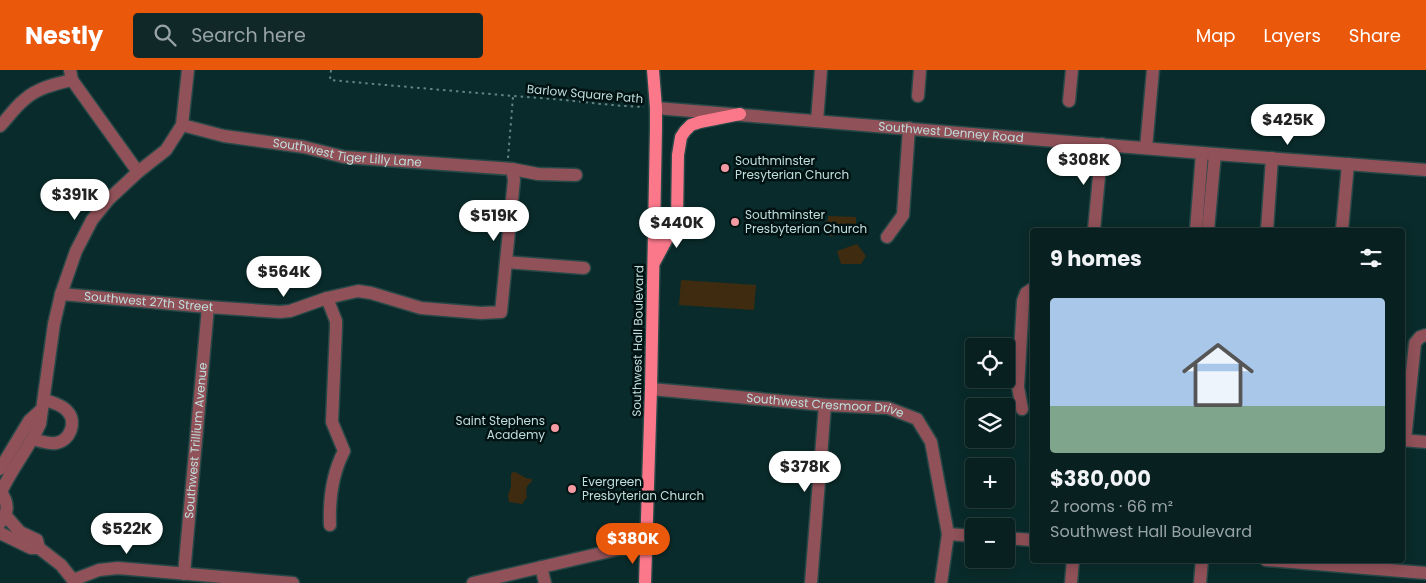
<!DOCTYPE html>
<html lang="en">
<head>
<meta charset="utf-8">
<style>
  :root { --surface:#082020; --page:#112829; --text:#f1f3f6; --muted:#98a3a5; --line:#293e3e; --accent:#ea580c }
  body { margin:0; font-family:Poppins,sans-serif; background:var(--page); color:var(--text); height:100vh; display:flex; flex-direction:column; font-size:19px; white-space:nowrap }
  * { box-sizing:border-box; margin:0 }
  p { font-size:16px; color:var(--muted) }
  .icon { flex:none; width:28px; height:28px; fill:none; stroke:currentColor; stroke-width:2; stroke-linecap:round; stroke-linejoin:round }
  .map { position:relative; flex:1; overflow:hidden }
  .side { position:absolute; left:1030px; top:158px; width:375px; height:335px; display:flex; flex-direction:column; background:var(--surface); border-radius:5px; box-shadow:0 2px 12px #0003,0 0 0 1px var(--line) }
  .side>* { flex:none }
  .controls { position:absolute; left:965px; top:268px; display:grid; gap:10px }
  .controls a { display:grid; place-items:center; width:50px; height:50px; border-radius:5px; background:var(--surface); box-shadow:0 2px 12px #0003,0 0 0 1px var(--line); font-size:25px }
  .price { position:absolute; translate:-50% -42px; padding:0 11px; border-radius:18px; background:#fff; color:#222; font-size:16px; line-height:32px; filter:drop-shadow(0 1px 2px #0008) }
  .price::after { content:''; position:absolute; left:50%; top:30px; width:15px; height:11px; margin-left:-8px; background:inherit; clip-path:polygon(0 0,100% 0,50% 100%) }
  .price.current { background:var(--accent); color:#fff }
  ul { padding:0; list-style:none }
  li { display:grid; align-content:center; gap:10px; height:265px; padding:0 20px }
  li+li { border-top:1px solid var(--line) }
  li span { display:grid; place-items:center; height:155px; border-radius:5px; color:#555 }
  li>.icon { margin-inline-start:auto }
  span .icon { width:90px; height:90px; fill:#fffc; stroke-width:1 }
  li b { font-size:21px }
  h2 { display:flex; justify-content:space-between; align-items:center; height:60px; padding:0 20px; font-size:21px }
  header { display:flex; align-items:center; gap:30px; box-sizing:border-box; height:70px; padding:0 25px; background:var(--accent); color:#fff }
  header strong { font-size:24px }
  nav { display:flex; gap:28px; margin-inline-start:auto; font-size:18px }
  .search { width:350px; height:45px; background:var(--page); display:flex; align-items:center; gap:12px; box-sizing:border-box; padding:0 18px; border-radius:5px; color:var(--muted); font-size:19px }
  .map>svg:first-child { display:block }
  .green { fill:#3f2c10 }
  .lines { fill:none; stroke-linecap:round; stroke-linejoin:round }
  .minor-casing { stroke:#274847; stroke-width:15 }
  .major-casing { stroke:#274847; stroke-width:15 }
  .path { stroke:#638281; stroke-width:2; stroke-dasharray:2.5 4; stroke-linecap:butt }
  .minor { stroke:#905158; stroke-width:12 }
  .major { stroke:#fa788a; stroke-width:12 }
  .poi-dot { fill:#f49aa3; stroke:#001312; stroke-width:2 }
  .labels { text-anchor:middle; stroke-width:5; stroke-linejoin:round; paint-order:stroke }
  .street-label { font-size:12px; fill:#c0dedc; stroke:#001312 }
  .poi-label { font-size:12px; fill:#c0dedc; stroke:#001312; text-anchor:start }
</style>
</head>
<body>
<header>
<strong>Nestly</strong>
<div class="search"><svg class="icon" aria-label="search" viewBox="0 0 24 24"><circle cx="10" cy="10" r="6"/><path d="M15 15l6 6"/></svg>Search here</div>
<nav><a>Map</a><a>Layers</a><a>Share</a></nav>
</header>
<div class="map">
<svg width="1426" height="513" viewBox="0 0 1426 513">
  <rect width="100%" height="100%" fill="#0a2b2b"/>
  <!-- green -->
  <path class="green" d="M828 146 856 147V158L833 166H830L824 153 828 150Z
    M857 174 866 186 861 194H841L837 181Z
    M681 210 756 215 754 240 679 235Z
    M513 402H515L528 409 531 408 532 412C525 415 526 421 527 427L522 434 509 432 508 425 511 417V404Z"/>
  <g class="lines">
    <!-- minor casing -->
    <g class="minor-casing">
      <g id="minor">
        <path d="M70 0 72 10 138 102"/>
        <path d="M918 26 920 0"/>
        <path d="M1069 31 1072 0"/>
        <path id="s1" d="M656 38 1215 84 1426 100"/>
        <path d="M817 51 821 0"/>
        <path id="s2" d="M182 55 224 66 304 77 344 87 512 99 538 104 576 105"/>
        <path d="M0 56C8 48 15 37 24 30 37 18 55 14 72 10"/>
        <path d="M1146 78 1153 0"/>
        <path d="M1094 160 1102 74"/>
        <path d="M1196 160 1202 83"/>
        <path d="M1208 160 1215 84"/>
        <path d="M1267 160 1272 88"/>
        <path d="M1342 160 1348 94"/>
        <path d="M887 167 903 145 909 58"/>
        <path d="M506 192 584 198"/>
        <path id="s3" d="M61 224 208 237 280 242 290 241 327 228 358 221 371 223 421 238 481 243 501 242 514 110 512 99"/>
        <path d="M327 228 336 251V258L332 352 344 381C332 404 329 430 330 455"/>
        <path id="s4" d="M651 319 825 335 888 338 917 349 931 372 948 464 941 513"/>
        <path d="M1022 339 1018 317 1023 231 1026 223 1032 219"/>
        <path d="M33 369C40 371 49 374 56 373 70 371 77 352 68 342 63 335 52 332 44 330"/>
        <path d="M1402 370 1426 372"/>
        <path d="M1405 370 1415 273 1420 267 1426 265"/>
        <path d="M0 399 29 351 42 339"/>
        <path d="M0 421C9 432 9 443 0 453"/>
        <path d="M1 422C12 398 29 378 40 354L54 254 61 224 76 181 92 150 109 129 138 102 166 80 182 55 188 0"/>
        <path d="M6 446 20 462 37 470 39 478"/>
        <path d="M0 463 31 478H39L61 495 73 510 99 500 118 498 293 513"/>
        <path d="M948 464 974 466"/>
        <path d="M1006 468 1032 470"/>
        <path d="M1266 490 1426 503"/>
        <path d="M541 497 545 513"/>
        <path id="s5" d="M184 504 208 237"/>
        <path d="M473 513 619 479 647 477"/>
        <path d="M811 513 825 335"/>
        <path d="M1071 513 1073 490"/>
        <path d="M1200 513 1202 490"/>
      </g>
    </g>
    <!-- major casing -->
    <g class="major-casing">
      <path id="major" d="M654 193 677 150 678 85 681 67 685 61 691 55 700 52 740 44
        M645 513 651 319 656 58V38L653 0"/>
    </g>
    <!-- path -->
    <path class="path" d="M331 0 330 10C408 17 486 24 565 30 591 33 617 36 644 37
      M508 88 513 27"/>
    <!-- minor -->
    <use href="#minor" class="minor"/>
    <!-- major -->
    <use href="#major" class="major"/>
  </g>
  <!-- markers -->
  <g class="poi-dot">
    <circle cx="725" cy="98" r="5"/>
    <circle cx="735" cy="152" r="5"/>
    <circle cx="555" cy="358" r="5"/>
    <circle cx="572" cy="419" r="5"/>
  </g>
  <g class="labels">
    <!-- street labels -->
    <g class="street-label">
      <text transform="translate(585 24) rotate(5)" y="4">Barlow Square Path</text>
      <text dy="4" stroke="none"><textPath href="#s1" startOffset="296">Southwest Denney Road</textPath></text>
      <text dy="4" stroke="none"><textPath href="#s2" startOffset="168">Southwest Tiger Lilly Lane</textPath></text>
      <text dy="4" stroke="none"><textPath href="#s3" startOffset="88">Southwest 27th Street</textPath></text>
      <text transform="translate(638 271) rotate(-89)" y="4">Southwest Hall Boulevard</text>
      <text dy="4" stroke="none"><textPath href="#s4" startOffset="175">Southwest Cresmoor Drive</textPath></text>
      <text dy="4" stroke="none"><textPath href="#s5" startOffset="134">Southwest Trillium Avenue</textPath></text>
    </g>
    <!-- poi labels -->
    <g class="poi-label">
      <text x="735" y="95">Southminster<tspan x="735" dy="14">Presyterian Church</tspan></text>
      <text x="745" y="149">Southminster<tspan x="745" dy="14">Presbyterian Church</tspan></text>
      <text x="545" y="355" text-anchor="end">Saint Stephens<tspan x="545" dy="14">Academy</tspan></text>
      <text x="582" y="416">Evergreen<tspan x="582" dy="14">Presbyterian Church</tspan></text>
    </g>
  </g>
</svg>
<div class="controls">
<a><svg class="icon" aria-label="locate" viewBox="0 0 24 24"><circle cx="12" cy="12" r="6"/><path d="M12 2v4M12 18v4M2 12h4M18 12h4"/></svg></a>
<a><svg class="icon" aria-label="layers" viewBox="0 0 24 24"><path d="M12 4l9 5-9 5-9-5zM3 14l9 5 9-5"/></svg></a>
<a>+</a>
<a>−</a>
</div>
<b class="price" style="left:1288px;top:76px">$425K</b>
<b class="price" style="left:1084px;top:116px">$308K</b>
<b class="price" style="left:75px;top:151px">$391K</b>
<b class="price" style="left:494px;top:172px">$519K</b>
<b class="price" style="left:677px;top:179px">$440K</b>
<b class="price" style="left:284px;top:228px">$564K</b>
<b class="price" style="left:805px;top:423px">$378K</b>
<b class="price" style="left:127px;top:485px">$522K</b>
<b class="price current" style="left:633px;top:495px">$380K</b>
<section class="side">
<h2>9 homes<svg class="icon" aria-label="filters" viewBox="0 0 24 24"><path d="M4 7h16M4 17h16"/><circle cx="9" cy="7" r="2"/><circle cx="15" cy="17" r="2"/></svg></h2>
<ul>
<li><span style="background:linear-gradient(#a9c7e8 70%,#7fa58c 0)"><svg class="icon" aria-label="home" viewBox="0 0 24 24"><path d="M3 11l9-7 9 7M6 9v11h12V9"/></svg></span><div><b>$380,000</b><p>2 rooms · 66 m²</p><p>Southwest Hall Boulevard</p></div></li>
</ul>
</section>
</div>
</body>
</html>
